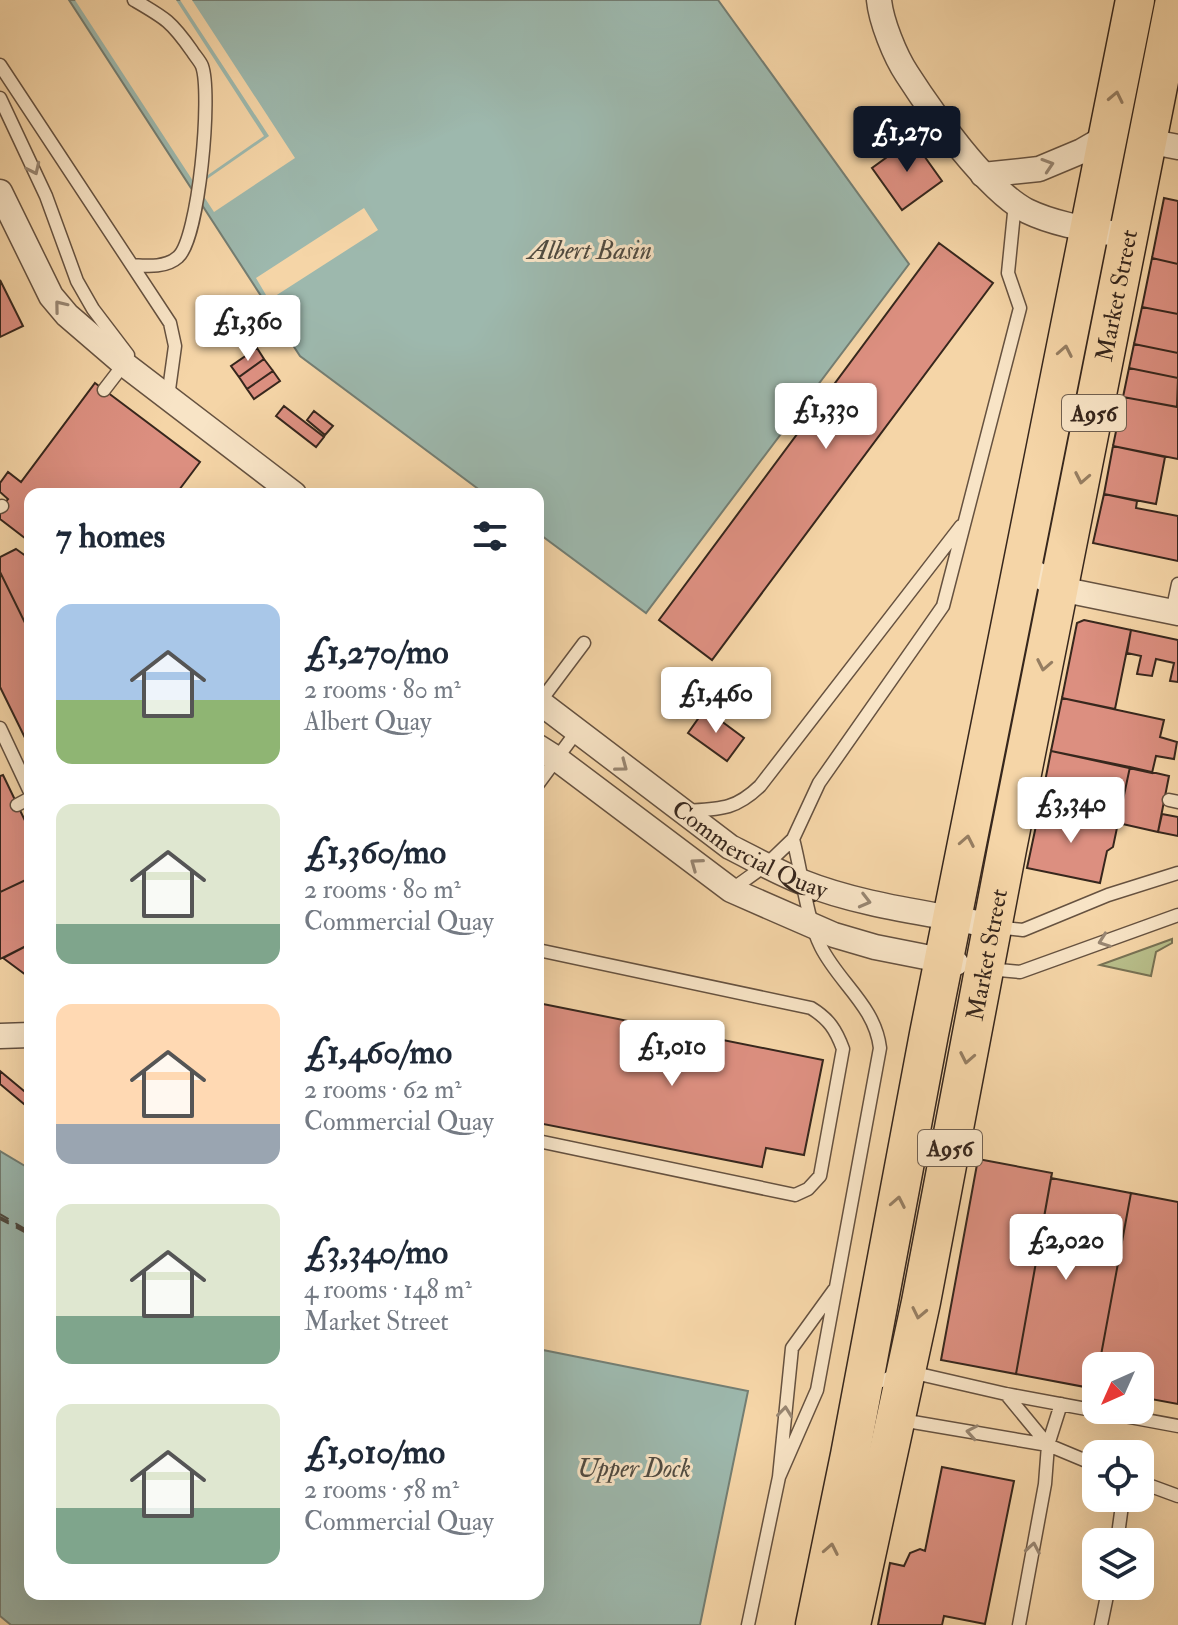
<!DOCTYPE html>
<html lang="en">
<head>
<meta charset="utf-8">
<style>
  :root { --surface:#fff; --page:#f2f2f3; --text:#1f2937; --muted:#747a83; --accent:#111827 }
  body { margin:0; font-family:"IM FELL Double Pica",serif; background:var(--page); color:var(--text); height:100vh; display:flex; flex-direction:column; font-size:30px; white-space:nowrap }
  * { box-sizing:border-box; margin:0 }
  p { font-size:26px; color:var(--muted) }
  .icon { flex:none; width:44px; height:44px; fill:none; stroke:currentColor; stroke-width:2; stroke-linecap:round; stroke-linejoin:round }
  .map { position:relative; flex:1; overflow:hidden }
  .side { position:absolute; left:24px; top:488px; width:520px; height:1112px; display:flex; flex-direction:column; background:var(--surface); border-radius:16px; box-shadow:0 8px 32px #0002 }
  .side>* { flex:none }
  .needle { width:52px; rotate:225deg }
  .buttons { position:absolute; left:1082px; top:1352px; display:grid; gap:16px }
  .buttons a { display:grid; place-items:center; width:72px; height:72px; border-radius:16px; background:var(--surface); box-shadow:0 8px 32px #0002; font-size:40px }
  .price { position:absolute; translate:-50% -68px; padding:0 18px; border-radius:8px; background:#fff; color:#222; font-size:26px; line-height:52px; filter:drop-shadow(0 2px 4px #0008) }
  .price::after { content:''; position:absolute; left:50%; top:48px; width:24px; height:18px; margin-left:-12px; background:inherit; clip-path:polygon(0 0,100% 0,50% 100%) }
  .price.active { background:var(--accent); color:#fff }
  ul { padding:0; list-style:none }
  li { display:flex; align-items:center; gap:24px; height:200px; padding:0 32px }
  li span { display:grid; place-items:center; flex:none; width:224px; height:160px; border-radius:16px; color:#555 }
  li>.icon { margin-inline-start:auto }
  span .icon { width:96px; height:96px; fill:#fffc; stroke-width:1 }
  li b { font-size:34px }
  h2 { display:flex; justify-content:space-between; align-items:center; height:96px; padding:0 32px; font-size:34px }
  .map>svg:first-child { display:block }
  .green { fill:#b8be8a; stroke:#787254; stroke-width:2 }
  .water { fill:#9db8ad; stroke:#747e73; stroke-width:2 }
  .pier { fill:#f5d5a7 }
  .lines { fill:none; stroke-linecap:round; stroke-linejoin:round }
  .ferry { stroke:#504b41; stroke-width:2; stroke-dasharray:10 8; stroke-linecap:butt }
  .building { fill:#dc8f80; stroke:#37271d; stroke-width:2 }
  .service-casing { stroke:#665240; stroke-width:15 }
  .minor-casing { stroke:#665240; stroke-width:27 }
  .primary-casing { stroke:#37271d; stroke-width:41 }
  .service { stroke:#f8e4c6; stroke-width:12 }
  .minor { stroke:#f8e4c6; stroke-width:24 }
  .primary { stroke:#f5d5a7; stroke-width:38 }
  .oneway { stroke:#967e62 }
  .oneway2 { stroke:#988672 }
  .labels { text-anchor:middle; stroke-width:6; stroke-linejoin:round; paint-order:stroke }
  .shield { fill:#f8e4c6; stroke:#716050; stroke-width:2 }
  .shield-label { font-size:22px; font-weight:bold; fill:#37271d }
  .street-label { font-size:24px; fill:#37271d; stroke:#f8e4c6 }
  .water-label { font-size:26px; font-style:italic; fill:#504b41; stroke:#f8e4c6 }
</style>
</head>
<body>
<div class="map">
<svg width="1178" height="1625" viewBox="0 0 1178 1625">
  <rect width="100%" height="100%" fill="#f5d5a7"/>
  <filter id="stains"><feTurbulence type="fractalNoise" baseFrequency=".0025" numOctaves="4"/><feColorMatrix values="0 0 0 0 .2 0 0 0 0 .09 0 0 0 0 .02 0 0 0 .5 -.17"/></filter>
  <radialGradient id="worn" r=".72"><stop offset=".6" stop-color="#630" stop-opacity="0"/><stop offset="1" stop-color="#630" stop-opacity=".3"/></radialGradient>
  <!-- green -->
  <path class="green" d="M1172 939V943L1156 952 1151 976 1100 965Z"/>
  <!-- water -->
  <path class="water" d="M69 0H718L909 264 646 613 538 533V494H485L300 356Z
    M0 1151 30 1169V1594H538V1349L748 1391 700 1625H11L0 1616Z"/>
  <!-- pier -->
  <path class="pier" d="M75 0H176L264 136 195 184Z
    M180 0H192L295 158 214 212 197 186 269 136Z
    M364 208 378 230 269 300 256 278Z"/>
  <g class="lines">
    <!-- ferry -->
    <path class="ferry" d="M0 1214 30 1232
      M0 1217 30 1233
      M0 1219 30 1235"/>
  </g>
  <!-- building -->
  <path class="building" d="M912 139 942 181 902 210 872 168Z
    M1164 198 1178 201V264L1152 258Z
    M939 243 993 283 712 660 659 620Z
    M1152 258 1178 264V314L1142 307Z
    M0 280 23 326 0 337Z
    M1142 307 1178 314V353L1134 344Z
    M1134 344 1178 353V378L1129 368Z
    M257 348 264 359 239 377 231 366Z
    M264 359 273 371 247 389 239 377Z
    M1129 368 1178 378 1177 407 1123 397Z
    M273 371 280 381 254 399 247 389Z
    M95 383 200 462 176 494H30V542L0 519V509L8 499 0 492V483L8 472 21 482Z
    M1123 397 1178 407V459L1113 446Z
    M284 406 324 437 316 447 276 416Z
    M314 411 333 426 325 435 307 420Z
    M1113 446 1165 457 1156 504 1104 494Z
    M1104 494 1137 501 1136 508 1178 516V561L1093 543Z
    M16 549 30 559V633L0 572V557Z
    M0 572 30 633V748L0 687Z
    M1084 620 1131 630 1115 709 1062 698 1077 623Z
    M1131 630 1178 640V682L1170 681 1174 663 1156 659 1152 676 1137 674 1141 656 1127 653Z
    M1062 698 1164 720 1160 737 1177 742 1174 759 1156 756 1152 773 1051 751Z
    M705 709 744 738 727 761 688 733Z
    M1051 751 1130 767 1118 823 1040 807Z
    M1130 767 1169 776 1158 832 1118 823Z
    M3 775 30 831V878L0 892V776Z
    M1040 807 1118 823 1113 847 1107 851 1100 883 1027 868Z
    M1162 814 1178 817V836L1158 832Z
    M30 878V944L0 959V892Z
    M30 944V978L3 958Z
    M538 1003 823 1060 804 1155 766 1148 762 1167 538 1123Z
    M0 1071 30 1096V1109L0 1084Z
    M978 1159 1052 1173 1051 1178 1178 1202V1404L1140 1397V1366H1096V1389L941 1360Z
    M978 1159 1052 1173 1016 1374 941 1360Z
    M1051 1178 1131 1193 1099 1366H1096L1095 1389 1016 1374Z
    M1131 1193 1178 1202V1404L1140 1397V1366H1099Z
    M942 1467 1014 1481 985 1624 944 1616 942 1625H878L890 1563 904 1566 910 1553 920 1549 925 1551Z"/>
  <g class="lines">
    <!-- service casing -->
    <g class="service-casing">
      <path id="service" d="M0 65 170 323 175 346 168 397
        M0 98 46 196 77 281 93 309 128 355
        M132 265C147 266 166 268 178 257 199 239 212 93 202 66 200 61 195 56 192 51 171 21 165 18 134 0
        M104 390 124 364
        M0 507 2 506
        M1172 612 1178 584
        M539 703 584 643
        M0 728 30 792
        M538 784 577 731
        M1169 800 1178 802
        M17 805 30 798
        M686 811C720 809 735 810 760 786L961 526
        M731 890 766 865 793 839 819 783 943 606 1020 308 1008 273 1015 203
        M996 927 1023 930 1108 895 1178 873
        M538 950 811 1008C829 1019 836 1030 843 1049L820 1176 808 1189 795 1195 538 1141
        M988 969 1020 972 1178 915
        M869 1386 906 1371 1006 1394 1048 1445
        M1006 1394 1178 1426
        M901 1420 1048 1445 1096 1465
        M779 1477 817 1390 880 1048C875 1006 839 983 821 947 806 917 802 873 793 839
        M1140 1482 1178 1496
        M1117 1542 1123 1498
        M748 1625 779 1477 792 1348 834 1290
        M1019 1625 1045 1484 1048 1445 1061 1404
        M1101 1625 1109 1586"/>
    </g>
    <!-- minor casing -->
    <g class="minor-casing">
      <g id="minor">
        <path d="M879 0C881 21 895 56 907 74 932 113 987 190 1027 211 1058 226 1095 230 1128 236"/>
        <path d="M1147 141 1178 147"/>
        <path d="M983 175 1039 169 1082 151 1108 136"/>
        <path d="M0 192 51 296 67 315 124 364 294 494"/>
        <path d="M1023 565 1060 589 1178 613"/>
        <path id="s1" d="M538 701 730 847C754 859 777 872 802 882 862 906 930 913 993 926"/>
        <path d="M538 747 557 759 731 890 834 935 875 947 956 963"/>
        <path d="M0 1036 30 1035"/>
      </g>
    </g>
    <!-- primary casing -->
    <g class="primary-casing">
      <g id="primary">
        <path d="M815 1625 850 1455 929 1034 1135 0"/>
        <path id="s2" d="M851 1625 921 1302 1007 849 1175 0"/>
      </g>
    </g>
    <!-- service -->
    <use href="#service" class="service"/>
    <!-- minor -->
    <use href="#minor" class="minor"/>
    <!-- primary -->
    <use href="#primary" class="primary"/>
  </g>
  <!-- one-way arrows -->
  <defs><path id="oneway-chevron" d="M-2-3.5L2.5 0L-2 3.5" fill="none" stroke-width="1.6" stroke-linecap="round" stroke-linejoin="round" transform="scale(2)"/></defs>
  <g class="oneway">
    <use href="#oneway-chevron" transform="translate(1116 97) rotate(-78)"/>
    <use href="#oneway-chevron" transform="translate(1065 351) rotate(-79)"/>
    <use href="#oneway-chevron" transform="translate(1082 478) rotate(101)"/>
    <use href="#oneway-chevron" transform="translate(1044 665) rotate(101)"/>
    <use href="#oneway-chevron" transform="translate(967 841) rotate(-79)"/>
    <use href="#oneway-chevron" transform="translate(967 1058) rotate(101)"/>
    <use href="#oneway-chevron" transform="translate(898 1202) rotate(-79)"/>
    <use href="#oneway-chevron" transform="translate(919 1313) rotate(102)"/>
    <use href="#oneway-chevron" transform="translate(831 1549) rotate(-79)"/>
  </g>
  <g class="oneway2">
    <use href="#oneway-chevron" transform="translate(1048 165) rotate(-18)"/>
    <use href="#oneway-chevron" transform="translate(34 169) rotate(65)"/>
    <use href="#oneway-chevron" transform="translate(60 306) rotate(-129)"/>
    <use href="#oneway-chevron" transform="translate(622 766) rotate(37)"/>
    <use href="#oneway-chevron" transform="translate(696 864) rotate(-144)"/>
    <use href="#oneway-chevron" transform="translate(865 901) rotate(14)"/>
    <use href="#oneway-chevron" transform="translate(1104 941) rotate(160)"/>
    <use href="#oneway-chevron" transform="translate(785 1412) rotate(-84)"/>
    <use href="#oneway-chevron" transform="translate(972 1432) rotate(-170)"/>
    <use href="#oneway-chevron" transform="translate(1033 1548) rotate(-80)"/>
  </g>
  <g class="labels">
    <!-- shield labels -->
    <g class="shield">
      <rect x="1062" y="395" width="64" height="36" rx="6"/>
      <rect x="918" y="1130" width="64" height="36" rx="6"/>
    </g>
    <g class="shield-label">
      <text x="1094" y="421">A956</text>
      <text x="950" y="1156">A956</text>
    </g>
    <!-- street labels -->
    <g class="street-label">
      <text dy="8" stroke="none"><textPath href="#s2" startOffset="1356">Market Street</textPath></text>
      <text dy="8" stroke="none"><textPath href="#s1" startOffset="260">Commercial Quay</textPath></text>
      <text dy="8" stroke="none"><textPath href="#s2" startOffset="684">Market Street</textPath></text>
    </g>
    <!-- water labels -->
    <g class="water-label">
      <text x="590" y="259">Albert Basin</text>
      <text x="634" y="1477">Upper Dock</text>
    </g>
  </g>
  <rect width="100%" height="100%" filter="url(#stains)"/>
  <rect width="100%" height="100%" fill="url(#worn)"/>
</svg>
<div class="buttons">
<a><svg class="needle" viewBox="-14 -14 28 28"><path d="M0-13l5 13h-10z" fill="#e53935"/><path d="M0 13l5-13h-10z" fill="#747a83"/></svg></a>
<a><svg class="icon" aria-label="locate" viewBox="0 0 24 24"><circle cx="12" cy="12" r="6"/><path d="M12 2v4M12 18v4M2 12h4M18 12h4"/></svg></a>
<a><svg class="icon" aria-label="layers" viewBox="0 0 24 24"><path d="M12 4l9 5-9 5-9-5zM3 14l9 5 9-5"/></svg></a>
</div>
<b class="price active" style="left:907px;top:174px">£1,270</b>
<b class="price" style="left:248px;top:363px">£1,360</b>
<b class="price" style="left:826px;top:451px">£1,330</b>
<b class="price" style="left:716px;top:735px">£1,460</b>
<b class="price" style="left:1071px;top:845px">£3,340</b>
<b class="price" style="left:672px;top:1088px">£1,010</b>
<b class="price" style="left:1066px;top:1282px">£2,020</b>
<section class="side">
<h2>7 homes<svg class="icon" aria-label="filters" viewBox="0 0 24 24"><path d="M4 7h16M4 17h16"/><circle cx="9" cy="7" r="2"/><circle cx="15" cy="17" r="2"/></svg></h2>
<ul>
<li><span style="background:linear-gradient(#a9c7e8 60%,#8fb573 0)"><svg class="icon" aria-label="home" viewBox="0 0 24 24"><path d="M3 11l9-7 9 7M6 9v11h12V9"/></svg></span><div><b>£1,270/mo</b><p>2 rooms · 80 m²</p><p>Albert Quay</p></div></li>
<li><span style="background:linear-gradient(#dfe7d0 75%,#7fa58c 0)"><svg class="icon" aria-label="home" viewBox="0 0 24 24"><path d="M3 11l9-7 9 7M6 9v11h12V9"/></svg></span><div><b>£1,360/mo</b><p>2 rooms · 80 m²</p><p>Commercial Quay</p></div></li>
<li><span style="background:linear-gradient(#ffd9b3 75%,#9aa5b1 0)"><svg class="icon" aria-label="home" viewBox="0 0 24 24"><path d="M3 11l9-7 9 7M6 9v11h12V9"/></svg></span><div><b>£1,460/mo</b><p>2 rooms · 62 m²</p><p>Commercial Quay</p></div></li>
<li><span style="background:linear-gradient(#dfe7d0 70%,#7fa58c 0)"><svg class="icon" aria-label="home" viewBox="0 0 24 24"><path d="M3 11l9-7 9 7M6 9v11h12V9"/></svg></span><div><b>£3,340/mo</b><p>4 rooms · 148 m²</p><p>Market Street</p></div></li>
<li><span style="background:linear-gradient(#dfe7d0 65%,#7fa58c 0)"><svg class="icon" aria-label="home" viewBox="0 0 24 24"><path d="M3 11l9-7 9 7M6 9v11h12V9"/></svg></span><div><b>£1,010/mo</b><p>2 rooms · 58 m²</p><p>Commercial Quay</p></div></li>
</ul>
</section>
</div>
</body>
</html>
